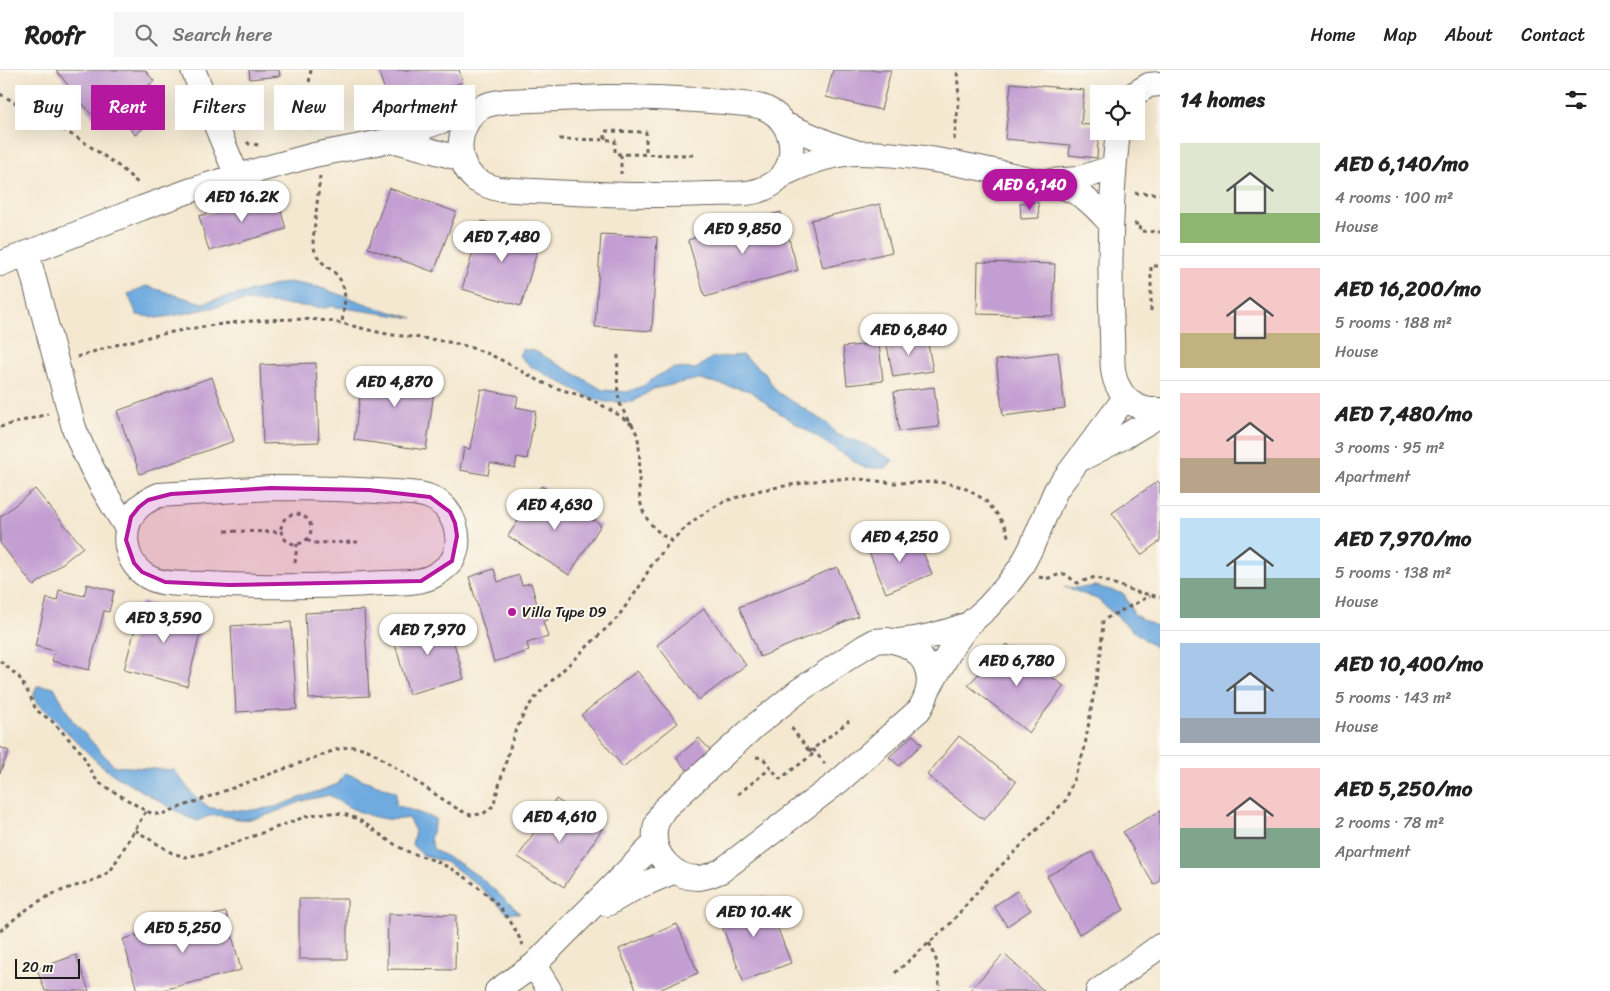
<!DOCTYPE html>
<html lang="en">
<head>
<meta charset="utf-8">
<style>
  :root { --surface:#fff; --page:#f6f6f6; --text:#222; --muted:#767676; --line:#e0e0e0; --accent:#b5179e }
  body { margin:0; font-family:Sriracha,sans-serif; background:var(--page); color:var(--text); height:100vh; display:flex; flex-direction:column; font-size:19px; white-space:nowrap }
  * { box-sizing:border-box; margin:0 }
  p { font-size:16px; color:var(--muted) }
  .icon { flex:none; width:28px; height:28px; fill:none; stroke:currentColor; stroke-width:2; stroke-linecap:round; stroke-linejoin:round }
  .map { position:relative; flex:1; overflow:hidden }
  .details { display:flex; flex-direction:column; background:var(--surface); width:450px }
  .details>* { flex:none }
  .top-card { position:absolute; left:15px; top:15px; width:475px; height:45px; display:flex; gap:10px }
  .controls { position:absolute; left:1090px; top:15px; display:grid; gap:10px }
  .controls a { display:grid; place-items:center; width:55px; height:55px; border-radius:0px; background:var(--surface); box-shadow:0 5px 20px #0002; font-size:25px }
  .scale { position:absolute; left:15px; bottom:12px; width:65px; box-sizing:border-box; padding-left:5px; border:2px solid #1c1c1c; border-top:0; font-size:14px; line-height:18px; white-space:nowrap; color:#1c1c1c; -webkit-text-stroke:4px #fbf7ec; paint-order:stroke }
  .price { position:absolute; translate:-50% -42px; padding:0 11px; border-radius:18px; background:#fff; color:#222; font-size:16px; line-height:32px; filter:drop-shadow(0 1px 2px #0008) }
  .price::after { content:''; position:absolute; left:50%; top:30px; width:15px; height:11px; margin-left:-8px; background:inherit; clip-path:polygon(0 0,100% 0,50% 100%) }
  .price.on { background:var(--accent); color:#fff }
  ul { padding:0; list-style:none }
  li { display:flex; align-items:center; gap:15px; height:125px; padding:0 20px }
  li+li { border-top:1px solid var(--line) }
  li span { display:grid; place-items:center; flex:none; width:140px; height:100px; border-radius:0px; color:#555 }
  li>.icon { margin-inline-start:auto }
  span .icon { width:60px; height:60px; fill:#fffc; stroke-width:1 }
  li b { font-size:21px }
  h2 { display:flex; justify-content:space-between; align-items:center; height:60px; padding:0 20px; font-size:21px }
  .pill { padding:0 18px; border-radius:0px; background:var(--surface); box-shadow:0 5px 20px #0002; font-size:18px; line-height:45px }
  .pill.on { background:var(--accent); color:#fff }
  header { display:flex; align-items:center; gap:30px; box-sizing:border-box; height:70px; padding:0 25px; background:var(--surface); border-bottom:1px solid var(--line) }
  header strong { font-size:24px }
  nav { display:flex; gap:28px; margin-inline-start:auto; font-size:18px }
  .search { width:350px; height:45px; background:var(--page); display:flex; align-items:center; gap:12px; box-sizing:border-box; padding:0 18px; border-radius:0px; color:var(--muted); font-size:19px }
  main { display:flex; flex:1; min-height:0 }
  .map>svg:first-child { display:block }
  .water { fill:#6fabe0; stroke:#46647e }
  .building { fill:#c39ed2 }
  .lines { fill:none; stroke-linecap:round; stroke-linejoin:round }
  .minor-casing { stroke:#68635b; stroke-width:26 }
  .path { stroke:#68635b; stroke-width:3; stroke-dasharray:4 4; stroke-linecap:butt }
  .minor { stroke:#fff; stroke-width:24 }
  .marked { fill:#b5179e; fill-opacity:0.2; stroke:#b5179e; stroke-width:4; stroke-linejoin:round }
  .poi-dot { fill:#b5179e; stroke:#fbf7ec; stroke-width:2 }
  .labels { text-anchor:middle; stroke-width:4; stroke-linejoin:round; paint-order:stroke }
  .poi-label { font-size:15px; fill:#1c1c1c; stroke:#fbf7ec; text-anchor:start }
</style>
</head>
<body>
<header>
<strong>Roofr</strong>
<div class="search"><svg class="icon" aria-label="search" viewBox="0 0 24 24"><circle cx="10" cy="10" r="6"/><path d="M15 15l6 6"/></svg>Search here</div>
<nav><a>Home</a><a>Map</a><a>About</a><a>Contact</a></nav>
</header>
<main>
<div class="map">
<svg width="1160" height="921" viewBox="0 0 1160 921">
  <rect width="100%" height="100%" fill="#fbf7ec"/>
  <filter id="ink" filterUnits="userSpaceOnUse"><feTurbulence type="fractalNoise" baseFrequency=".02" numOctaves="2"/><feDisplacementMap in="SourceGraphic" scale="10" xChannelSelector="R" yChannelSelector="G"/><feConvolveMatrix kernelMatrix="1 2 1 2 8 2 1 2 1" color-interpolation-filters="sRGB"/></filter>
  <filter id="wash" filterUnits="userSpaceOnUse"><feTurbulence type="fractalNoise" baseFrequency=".0096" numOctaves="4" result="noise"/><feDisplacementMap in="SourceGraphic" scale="20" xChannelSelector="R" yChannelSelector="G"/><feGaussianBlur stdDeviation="1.12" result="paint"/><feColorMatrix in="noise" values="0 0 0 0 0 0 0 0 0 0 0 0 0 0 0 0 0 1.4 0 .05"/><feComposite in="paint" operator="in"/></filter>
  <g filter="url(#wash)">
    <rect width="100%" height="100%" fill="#f4e8d0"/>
    <!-- water -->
    <path class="water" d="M288 212 318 217 378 238 413 248 330 236 326 238 245 231 177 245 157 248 137 245 128 224 146 216 202 233Z
      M522 279 535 281 603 320 627 322 645 315 657 306 674 298 696 299 711 288 742 285 764 302 776 321 828 354 836 364 862 373 893 390 886 398H865L772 338 751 321 698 309 653 319 633 332H605L589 327 532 297 519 286Z
      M1096 516 1124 524 1134 545 1160 558V581L1132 560 1097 529 1064 517 1080 518Z
      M37 616 54 617 72 650 114 696 174 700 194 726 210 738 245 741 275 737 338 714 345 703 396 722V735L436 749 430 769 434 780 459 793 481 808 520 843H507L478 815 448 793 423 785 412 775 415 761 408 748C381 754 351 740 329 725 322 727 314 728 306 730 288 736 270 746 251 749 230 752 219 738 198 751L187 747 114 705 96 691 36 631 34 624Z"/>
    <g id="blocks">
      <!-- building -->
      <path class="building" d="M56 0H145L154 11 127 32 136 43 141 39 151 52 135 65 125 52 121 55 112 44 99 54Z
        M249 0H279L280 6 250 9Z
        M378 0H459L463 12 390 36Z
        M833 0H891L881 40 826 27Z
        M1011 13 1084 20 1081 54 1099 56 1097 88 1069 85 1070 75 1005 69Z
        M389 118 456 142 434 202 368 178Z
        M276 124 286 159 209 181 199 146Z
        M1038 132 1039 148 1021 149 1020 133Z
        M880 134 892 182 823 198 811 150Z
        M781 142 798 200 705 227 688 170Z
        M482 151 541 168 521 236 462 219Z
        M601 164 657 167 652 261 595 257Z
        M978 192 1055 194 1053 246 977 244Z
        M926 264 933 301 893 307 886 270Z
        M879 273 883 311 847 315 843 277Z
        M1058 282 1065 338 1003 346 996 290Z
        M316 293 319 372 263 374 260 295Z
        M364 297 436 307 426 380 354 370Z
        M212 307 234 371 140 404 117 341Z
        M934 317 939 357 899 361 894 322Z
        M481 319 518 326 516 337 536 341 527 389 517 387 515 398 490 393 488 405 460 400 464 378 470 379Z
        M1158 411 1160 414V471L1141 485 1112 443Z
        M541 416 601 455 569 505 508 466Z
        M35 419 83 477 34 516 0 473V447Z
        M915 463 932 504 886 523 869 482Z
        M837 497 858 546 760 587 739 537Z
        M494 499 498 512 519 505 522 515 531 513 537 534 543 533 548 550 543 551 548 567 527 573 529 581 494 592 469 507Z
        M87 514 114 521 109 542 104 541 89 600 52 591 55 581 35 576 47 528 57 531 59 520 84 526Z
        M142 532 204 548 187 616 124 600Z
        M704 539 746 595 699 630 657 575Z
        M364 540 369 626 309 629 305 543Z
        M447 548 464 609 409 624 392 563Z
        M291 552 297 639 236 642 231 556Z
        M1007 574 1064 616 1029 663 968 615Z
        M637 601 678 653 623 697 581 645Z
        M913 665 922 674 899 696 889 687Z
        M959 666 1016 712 984 750 927 705Z
        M699 668 711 681 688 701 676 688Z
        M0 677 9 681 0 703Z
        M556 729 602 759 564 817 518 787Z
        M1160 741V811L1154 815 1123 762Z
        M1092 782 1124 840 1079 864 1047 806Z
        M1017 821 1031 840 1007 856 994 836Z
        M765 825 791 893 743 911 717 843Z
        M299 829H347V889H299Z
        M226 842 241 900 159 921H137L123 869Z
        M388 844 456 845 455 900 387 899Z
        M677 854 698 903 657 921H637L619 879Z
        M1004 884 1044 921H969Z
        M76 885 89 921H45L37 899Z"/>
    </g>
  </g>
  <g filter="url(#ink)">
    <use href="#blocks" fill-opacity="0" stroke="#68635b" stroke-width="1"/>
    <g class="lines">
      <!-- minor casing -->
      <g class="minor-casing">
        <path id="minor" d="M193 0 237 106
          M1134 24 1149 15 1160 14
          M607 27C646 27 685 29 724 32 737 34 752 33 765 38 783 46 793 65 791 84 789 100 780 112 765 118 749 126 727 123 709 124 639 127 568 123 498 119 490 117 483 114 476 110 452 91 457 50 484 36 491 33 499 32 507 31Z
          M784 54 833 75 855 82
          M1118 61C1110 130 1109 197 1112 266 1113 283 1110 304 1119 318 1127 334 1143 341 1160 340
          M392 70 462 89
          M786 103C809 92 833 83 859 83 912 83 974 96 1025 108 1044 112 1064 115 1080 125 1092 132 1101 143 1111 154
          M1050 111 1078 109 1114 97
          M27 183 74 358C88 394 106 426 127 458
          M0 194 142 138 189 121 237 106 314 85 392 70 418 59 445 50 473 45
          M1083 388 1125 366 1160 345
          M271 418C312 418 352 419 393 422 405 423 419 422 430 427 453 436 465 468 452 491 448 496 440 502 435 505 420 514 399 512 383 513 324 517 264 517 205 514 188 513 168 516 152 509 124 497 117 457 140 436 146 431 152 428 159 425Z
          M887 570C926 575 940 608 919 640L838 712 721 801C713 804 706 808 698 808 674 808 652 785 655 761 655 753 660 746 664 739L756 655 800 620 864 577 875 571Z
          M899 571C924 569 945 563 969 554
          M929 618 954 574 969 554 988 537 1005 518 1021 497 1031 478 1056 420 1125 328
          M607 834 635 818 675 801
          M534 895 550 921
          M497 921 534 895 655 773
          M1098 921 1160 876"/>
      </g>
      <!-- path -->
      <path class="path" d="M311 0C307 22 308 41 311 63
        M0 24 81 70 120 97 140 115
        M559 69 615 70V84L693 85
        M605 69V61L646 62V85
        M954 70 959 29 957 0
        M247 72 249 74 260 75
        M621 85V104
        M320 106 313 171C315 198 337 196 343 216 347 227 343 242 342 253
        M1135 123 1160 124
        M1134 154H1140L1139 161 1160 162
        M1151 241V196H1160
        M618 285C618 300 615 326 622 338 627 349 636 357 638 369 645 413 624 441 671 471
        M77 287C130 269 184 258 240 252 266 250 292 248 319 250 344 252 368 261 393 265 421 268 448 270 475 279 501 287 522 303 546 314 558 319 570 322 582 326 600 333 616 343 632 354
        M0 357 48 344
        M281 459a15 15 0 1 1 30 0a15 15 0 1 1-30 0Z
        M225 461 281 462
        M307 470 313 473 358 472
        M295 493 297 474
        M1039 507C1052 511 1054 504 1064 504 1069 505 1072 511 1078 513L1095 507 1137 522 1160 527
        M0 591 19 607 30 626 36 640 52 651 81 682 95 708 101 714 146 741 154 744H162L338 679C352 676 358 675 372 682L459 740 471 745 483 744 493 736 514 664 527 638 539 623 617 548 638 519 651 496 671 471 693 451 709 440 725 431 761 420 827 409H860L893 413 938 412 956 415 971 421 986 431 997 444 1006 458 1009 470
        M813 679 825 694
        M809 682 849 651
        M756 687 763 688 780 709 812 685 790 656
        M738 724 771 698
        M135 760 172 783 186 787 211 782 307 746C358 735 363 757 401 778 411 784 422 786 433 790 463 802 492 825 510 851 515 859 519 867 523 875
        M0 861C18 846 35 831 58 822 75 815 97 812 111 800L146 741
        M929 873C938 888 939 904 939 921
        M895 903 949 855 989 808 1066 730 1084 681 1101 582 1103 550 1150 526"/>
      <!-- minor -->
      <use href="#minor" class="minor"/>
    </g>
  </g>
  <!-- marked area -->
  <path class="marked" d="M271 418 369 420 430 427 450 442 455 453 457 466 452 491 421 511 229 515 165 512 142 502 134 493 126 470 131 447 139 437 148 430 171 424Z"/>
  <!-- markers -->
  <circle class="poi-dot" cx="512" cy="542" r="5"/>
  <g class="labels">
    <!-- poi labels -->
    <g class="poi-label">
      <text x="522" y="547">Villa Type D9</text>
    </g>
  </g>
</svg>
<div class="controls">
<a><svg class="icon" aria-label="locate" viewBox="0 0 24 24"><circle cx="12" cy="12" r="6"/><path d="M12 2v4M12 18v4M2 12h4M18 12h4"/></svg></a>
</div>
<div class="scale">20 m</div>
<b class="price on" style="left:1030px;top:141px">AED 6,140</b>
<b class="price" style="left:242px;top:153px">AED 16.2K</b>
<b class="price" style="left:743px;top:185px">AED 9,850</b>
<b class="price" style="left:502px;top:193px">AED 7,480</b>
<b class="price" style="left:909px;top:286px">AED 6,840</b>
<b class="price" style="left:395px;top:338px">AED 4,870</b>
<b class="price" style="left:555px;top:461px">AED 4,630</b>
<b class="price" style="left:900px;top:493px">AED 4,250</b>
<b class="price" style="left:164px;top:574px">AED 3,590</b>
<b class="price" style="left:428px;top:586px">AED 7,970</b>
<b class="price" style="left:1017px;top:617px">AED 6,780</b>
<b class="price" style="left:560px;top:773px">AED 4,610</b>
<b class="price" style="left:754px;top:868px">AED 10.4K</b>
<b class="price" style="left:183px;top:884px">AED 5,250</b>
<div class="top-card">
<a class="pill">Buy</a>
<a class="pill on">Rent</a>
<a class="pill">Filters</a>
<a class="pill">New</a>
<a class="pill">Apartment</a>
</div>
</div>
<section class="details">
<h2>14 homes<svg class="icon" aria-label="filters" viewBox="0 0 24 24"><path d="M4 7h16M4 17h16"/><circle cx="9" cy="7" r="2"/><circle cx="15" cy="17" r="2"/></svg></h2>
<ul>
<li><span style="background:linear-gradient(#dfe7d0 70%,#8fb573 0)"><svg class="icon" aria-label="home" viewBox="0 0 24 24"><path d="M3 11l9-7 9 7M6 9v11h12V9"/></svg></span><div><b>AED 6,140/mo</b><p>4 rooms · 100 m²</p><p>House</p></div></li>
<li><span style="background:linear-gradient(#f6c9c9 65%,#c2b280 0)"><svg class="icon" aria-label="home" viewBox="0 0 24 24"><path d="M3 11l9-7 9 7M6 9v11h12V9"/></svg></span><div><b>AED 16,200/mo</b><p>5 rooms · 188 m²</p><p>House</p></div></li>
<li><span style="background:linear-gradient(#f6c9c9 65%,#b9a48a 0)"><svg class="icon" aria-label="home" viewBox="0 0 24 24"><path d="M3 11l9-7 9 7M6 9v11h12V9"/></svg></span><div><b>AED 7,480/mo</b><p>3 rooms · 95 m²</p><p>Apartment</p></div></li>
<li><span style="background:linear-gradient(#bfe0f5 60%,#7fa58c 0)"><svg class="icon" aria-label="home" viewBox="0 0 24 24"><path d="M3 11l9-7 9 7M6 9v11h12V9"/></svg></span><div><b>AED 7,970/mo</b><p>5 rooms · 138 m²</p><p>House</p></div></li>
<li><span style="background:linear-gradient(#a9c7e8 75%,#9aa5b1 0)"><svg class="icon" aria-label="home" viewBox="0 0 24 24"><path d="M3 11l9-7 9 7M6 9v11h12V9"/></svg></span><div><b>AED 10,400/mo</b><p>5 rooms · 143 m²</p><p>House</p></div></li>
<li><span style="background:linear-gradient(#f6c9c9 60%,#7fa58c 0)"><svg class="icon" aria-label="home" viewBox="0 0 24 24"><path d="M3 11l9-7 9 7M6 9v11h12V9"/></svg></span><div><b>AED 5,250/mo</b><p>2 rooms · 78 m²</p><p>Apartment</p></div></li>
</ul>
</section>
</main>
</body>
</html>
